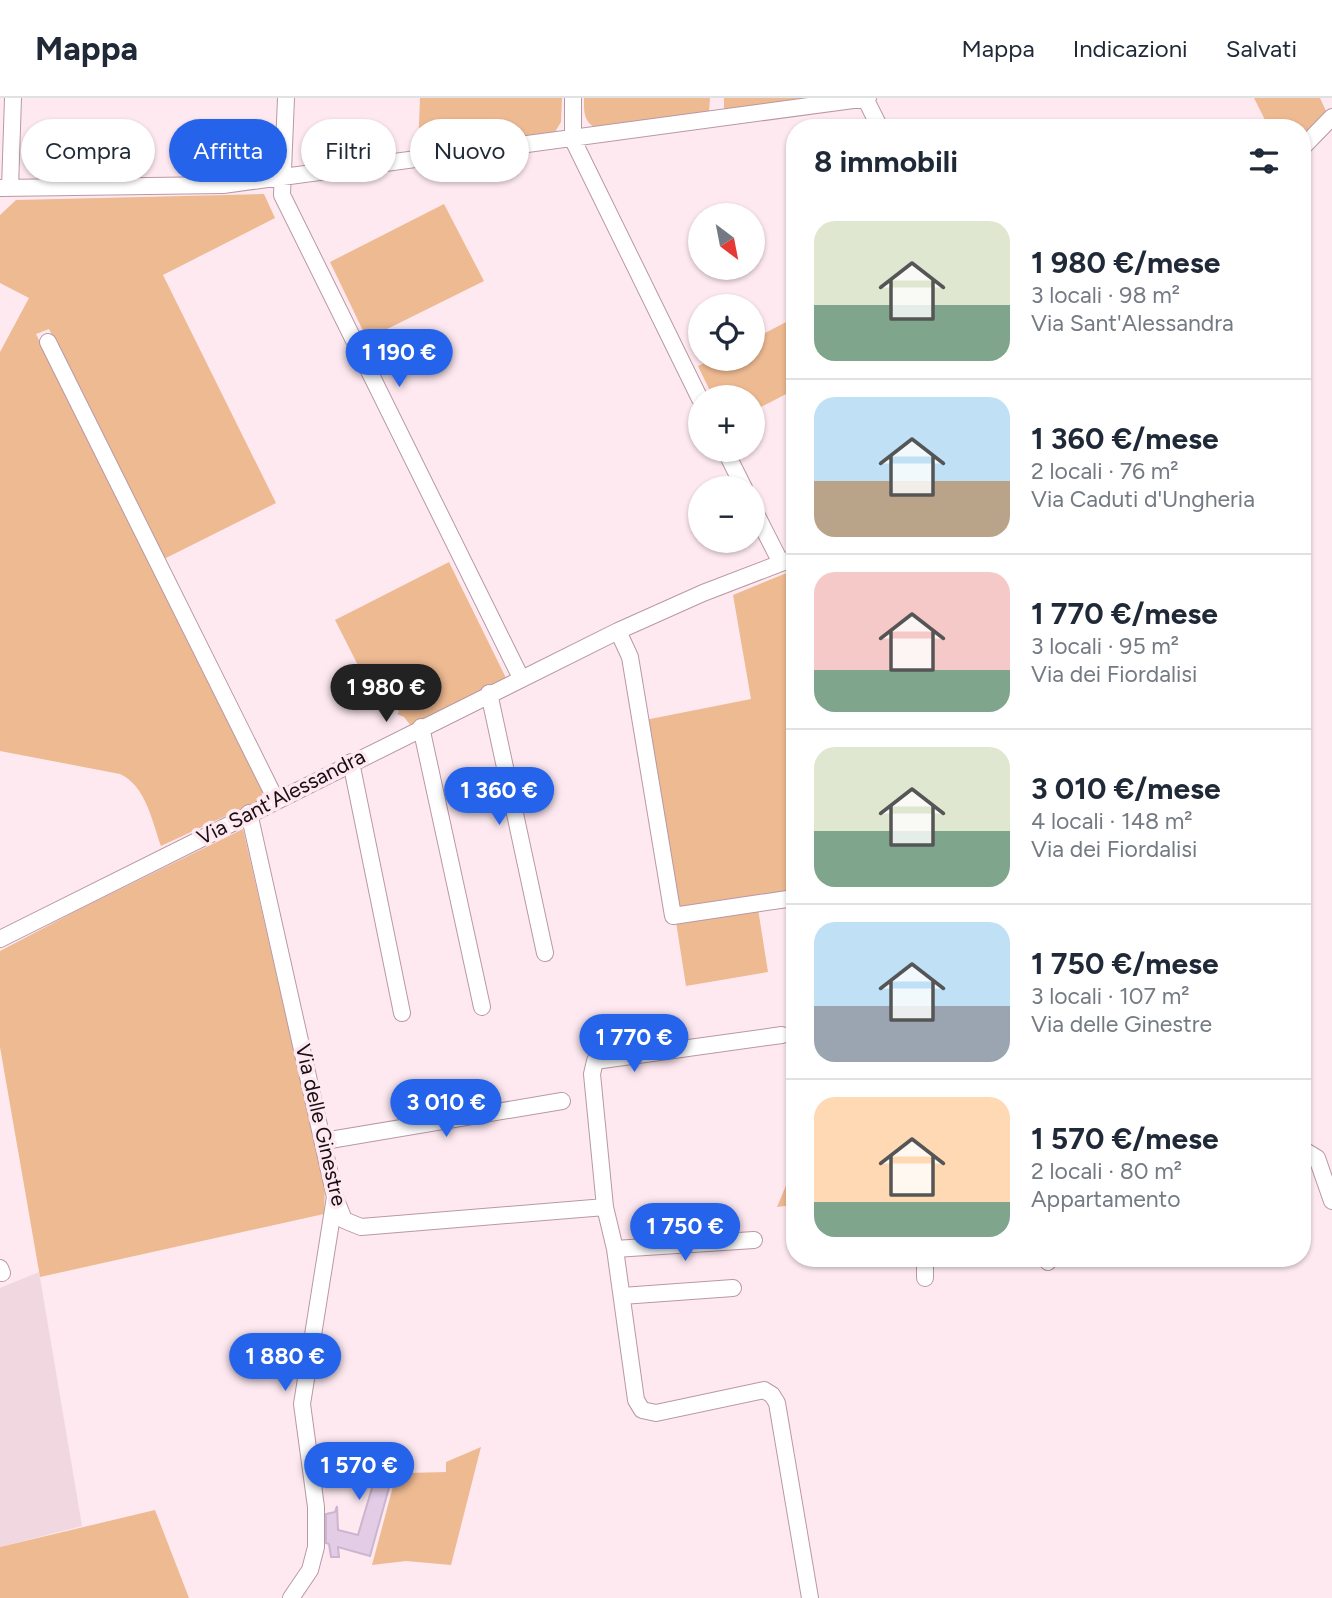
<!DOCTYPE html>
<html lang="it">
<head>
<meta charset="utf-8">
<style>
  :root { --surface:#fff; --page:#f6f6f7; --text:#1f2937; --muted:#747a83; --line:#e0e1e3; --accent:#2563eb }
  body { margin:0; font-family:Figtree,sans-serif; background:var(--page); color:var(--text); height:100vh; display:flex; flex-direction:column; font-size:26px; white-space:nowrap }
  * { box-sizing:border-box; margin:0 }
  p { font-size:23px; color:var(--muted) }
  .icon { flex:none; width:38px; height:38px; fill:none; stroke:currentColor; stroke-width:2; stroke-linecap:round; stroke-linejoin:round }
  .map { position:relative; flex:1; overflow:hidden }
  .sheet { position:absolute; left:786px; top:21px; width:525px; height:1148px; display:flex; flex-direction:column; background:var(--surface); border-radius:28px; box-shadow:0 2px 5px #0004 }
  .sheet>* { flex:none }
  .banner { position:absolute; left:21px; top:21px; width:660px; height:63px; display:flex; gap:14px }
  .needle { width:46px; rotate:148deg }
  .controls { position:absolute; left:688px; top:105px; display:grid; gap:14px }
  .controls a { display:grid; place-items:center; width:77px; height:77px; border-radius:50%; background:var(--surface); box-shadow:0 2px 5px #0004; font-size:35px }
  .price { position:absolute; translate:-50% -60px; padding:0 16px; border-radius:24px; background:var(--accent); color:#fff; font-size:23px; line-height:46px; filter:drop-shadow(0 2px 4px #0008) }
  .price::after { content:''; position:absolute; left:50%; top:42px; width:21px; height:16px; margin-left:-10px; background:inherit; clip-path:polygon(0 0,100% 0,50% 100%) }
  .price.current { background:#222; color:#fff }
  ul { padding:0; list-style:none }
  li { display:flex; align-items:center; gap:21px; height:175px; padding:0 28px }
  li+li { border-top:2px solid var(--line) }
  li span { display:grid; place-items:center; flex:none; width:196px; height:140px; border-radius:21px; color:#555 }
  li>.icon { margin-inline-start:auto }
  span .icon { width:84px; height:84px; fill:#fffc; stroke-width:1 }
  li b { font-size:30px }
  h2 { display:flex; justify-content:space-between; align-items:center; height:84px; padding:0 28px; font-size:30px }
  .chip { padding:0 24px; border-radius:32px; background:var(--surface); box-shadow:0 2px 5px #0004; font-size:24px; line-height:63px }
  .chip.current { background:var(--accent); color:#fff }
  header { display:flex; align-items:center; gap:42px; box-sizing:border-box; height:98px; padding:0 35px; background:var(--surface); border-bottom:2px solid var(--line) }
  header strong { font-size:33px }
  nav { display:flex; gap:38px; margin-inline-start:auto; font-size:24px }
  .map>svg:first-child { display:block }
  .built { fill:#f0d7e0 }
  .green { fill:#eeba92 }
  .building { fill:#e2cce6; stroke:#cbb5cf; stroke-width:2 }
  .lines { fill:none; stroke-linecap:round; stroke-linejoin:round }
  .minor-casing { stroke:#b998a5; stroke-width:18 }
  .minor { stroke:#fff; stroke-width:16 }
  .labels { text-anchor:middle; stroke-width:7; stroke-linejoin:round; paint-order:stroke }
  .street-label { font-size:21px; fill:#180d12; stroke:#fee9f1 }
</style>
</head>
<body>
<header>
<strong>Mappa</strong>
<nav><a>Mappa</a><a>Indicazioni</a><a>Salvati</a></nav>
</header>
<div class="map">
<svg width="1332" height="1500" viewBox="0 0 1332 1500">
  <rect width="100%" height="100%" fill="#fee9f1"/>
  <!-- built -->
  <path class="built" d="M39 1174 82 1428 0 1449V1190Z"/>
  <!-- green -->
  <path class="green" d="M420 0H562L561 24 555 34 418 53Z
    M584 0H710L709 14 594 29C583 22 584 12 584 0Z
    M724 0H805L724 12Z
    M1254 0H1320L1326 13 1302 38V30H1269Z
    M264 96 275 120 163 177 276 405 162 462 49 231 36 236 262 690V701L161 748C152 723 146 688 120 676L0 653V254L29 200 0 185V117L16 102Z
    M444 106 484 183 367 241 330 164Z
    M794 220V292L753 313 752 299H713L698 268 713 261H752L753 241Z
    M449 464 506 580 411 628 404 619 397 616 399 614 386 590 373 597 335 522Z
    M794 472V795L678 812 645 622 751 601 733 497Z
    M243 731 325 1089 324 1116 40 1179 0 949V853L80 811Z
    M758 811 768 874 686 888 676 824Z
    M794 1068V1107L777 1109Z
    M481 1349 451 1467 406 1463 372 1467 395 1381 402 1382 406 1375 446 1374V1364Z
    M155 1412 189 1500H0V1449Z"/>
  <!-- building -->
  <path class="building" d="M365 1350 368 1366 369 1362 395 1368 370 1458 338 1449 339 1459H331L329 1446 326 1445V1416L335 1414 337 1408 338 1432 358 1437 374 1383 365 1381 367 1369 339 1375 338 1367 321 1370 320 1359Z"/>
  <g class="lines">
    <!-- minor casing -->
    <g class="minor-casing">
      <path id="minor" d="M286 0 282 97 521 580
        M573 0V42L700 301
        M865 0 880 30
        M1302 50 1332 19
        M0 90 223 87 868 0
        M10 90 13 0
        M48 244 276 702
        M725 352 744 390
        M752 408 781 465
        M618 533 630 559 673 818 794 800
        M489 595 545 855
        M421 629 482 909
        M351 664 402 915
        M249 715 335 1099 344 1122 361 1129 605 1109 615 1151 636 1302 642 1312 656 1315 764 1292 772 1297 777 1305 810 1500
        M0 841 618 533 703 495 794 460
        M324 1043 562 1003
        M1302 1051 1317 1060 1332 1103
        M605 1109 592 976 595 963 782 937
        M615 1151 754 1142
        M925 1160V1180
        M1047 1160 1048 1164
        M0 1170 2 1175
        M622 1198 733 1190
        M291 1500 310 1472 316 1449V1409L302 1306 335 1099"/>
    </g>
    <!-- minor -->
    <use href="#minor" class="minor"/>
  </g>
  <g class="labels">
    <!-- street labels -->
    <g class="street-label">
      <text transform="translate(281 699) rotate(-27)" y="7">Via Sant'Alessandra</text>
      <text transform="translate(321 1027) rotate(77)" y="7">Via delle Ginestre</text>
    </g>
  </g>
</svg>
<div class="controls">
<a><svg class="needle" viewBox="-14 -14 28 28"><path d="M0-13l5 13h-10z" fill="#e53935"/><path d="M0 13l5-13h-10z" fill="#747a83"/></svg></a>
<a><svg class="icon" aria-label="locate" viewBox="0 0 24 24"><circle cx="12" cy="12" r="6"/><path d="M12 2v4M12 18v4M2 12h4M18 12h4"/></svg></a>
<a>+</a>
<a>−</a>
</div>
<b class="price" style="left:399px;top:291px">1 190 €</b>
<b class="price current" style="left:386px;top:626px">1 980 €</b>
<b class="price" style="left:499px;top:729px">1 360 €</b>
<b class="price" style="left:634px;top:976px">1 770 €</b>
<b class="price" style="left:446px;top:1041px">3 010 €</b>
<b class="price" style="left:685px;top:1165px">1 750 €</b>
<b class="price" style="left:285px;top:1295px">1 880 €</b>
<b class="price" style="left:359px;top:1404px">1 570 €</b>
<div class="banner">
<a class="chip">Compra</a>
<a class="chip current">Affitta</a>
<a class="chip">Filtri</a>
<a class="chip">Nuovo</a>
</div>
<section class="sheet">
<h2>8 immobili<svg class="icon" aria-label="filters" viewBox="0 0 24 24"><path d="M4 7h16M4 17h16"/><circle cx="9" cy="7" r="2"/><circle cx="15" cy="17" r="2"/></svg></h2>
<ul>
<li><span style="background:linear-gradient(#dfe7d0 60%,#7fa58c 0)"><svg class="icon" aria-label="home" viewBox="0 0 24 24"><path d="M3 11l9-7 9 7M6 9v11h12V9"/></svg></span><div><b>1 980 €/mese</b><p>3 locali · 98 m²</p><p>Via Sant'Alessandra</p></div></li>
<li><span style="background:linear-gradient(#bfe0f5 60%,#b9a48a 0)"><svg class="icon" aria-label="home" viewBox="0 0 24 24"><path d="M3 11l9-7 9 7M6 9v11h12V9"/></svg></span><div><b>1 360 €/mese</b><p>2 locali · 76 m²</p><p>Via Caduti d'Ungheria</p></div></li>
<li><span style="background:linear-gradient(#f6c9c9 70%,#7fa58c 0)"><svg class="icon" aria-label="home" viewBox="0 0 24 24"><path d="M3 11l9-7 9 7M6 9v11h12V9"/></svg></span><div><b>1 770 €/mese</b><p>3 locali · 95 m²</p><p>Via dei Fiordalisi</p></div></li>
<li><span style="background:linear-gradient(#dfe7d0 60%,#7fa58c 0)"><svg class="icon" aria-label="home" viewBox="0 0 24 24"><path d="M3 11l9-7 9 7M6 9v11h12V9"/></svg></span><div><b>3 010 €/mese</b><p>4 locali · 148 m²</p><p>Via dei Fiordalisi</p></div></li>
<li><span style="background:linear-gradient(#bfe0f5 60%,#9aa5b1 0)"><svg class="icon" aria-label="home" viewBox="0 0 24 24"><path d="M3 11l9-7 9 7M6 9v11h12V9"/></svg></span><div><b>1 750 €/mese</b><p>3 locali · 107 m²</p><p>Via delle Ginestre</p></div></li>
<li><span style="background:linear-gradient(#ffd9b3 75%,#7fa58c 0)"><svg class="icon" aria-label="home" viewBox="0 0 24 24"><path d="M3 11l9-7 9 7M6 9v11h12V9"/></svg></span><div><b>1 570 €/mese</b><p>2 locali · 80 m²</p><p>Appartamento</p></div></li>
</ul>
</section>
</div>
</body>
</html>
